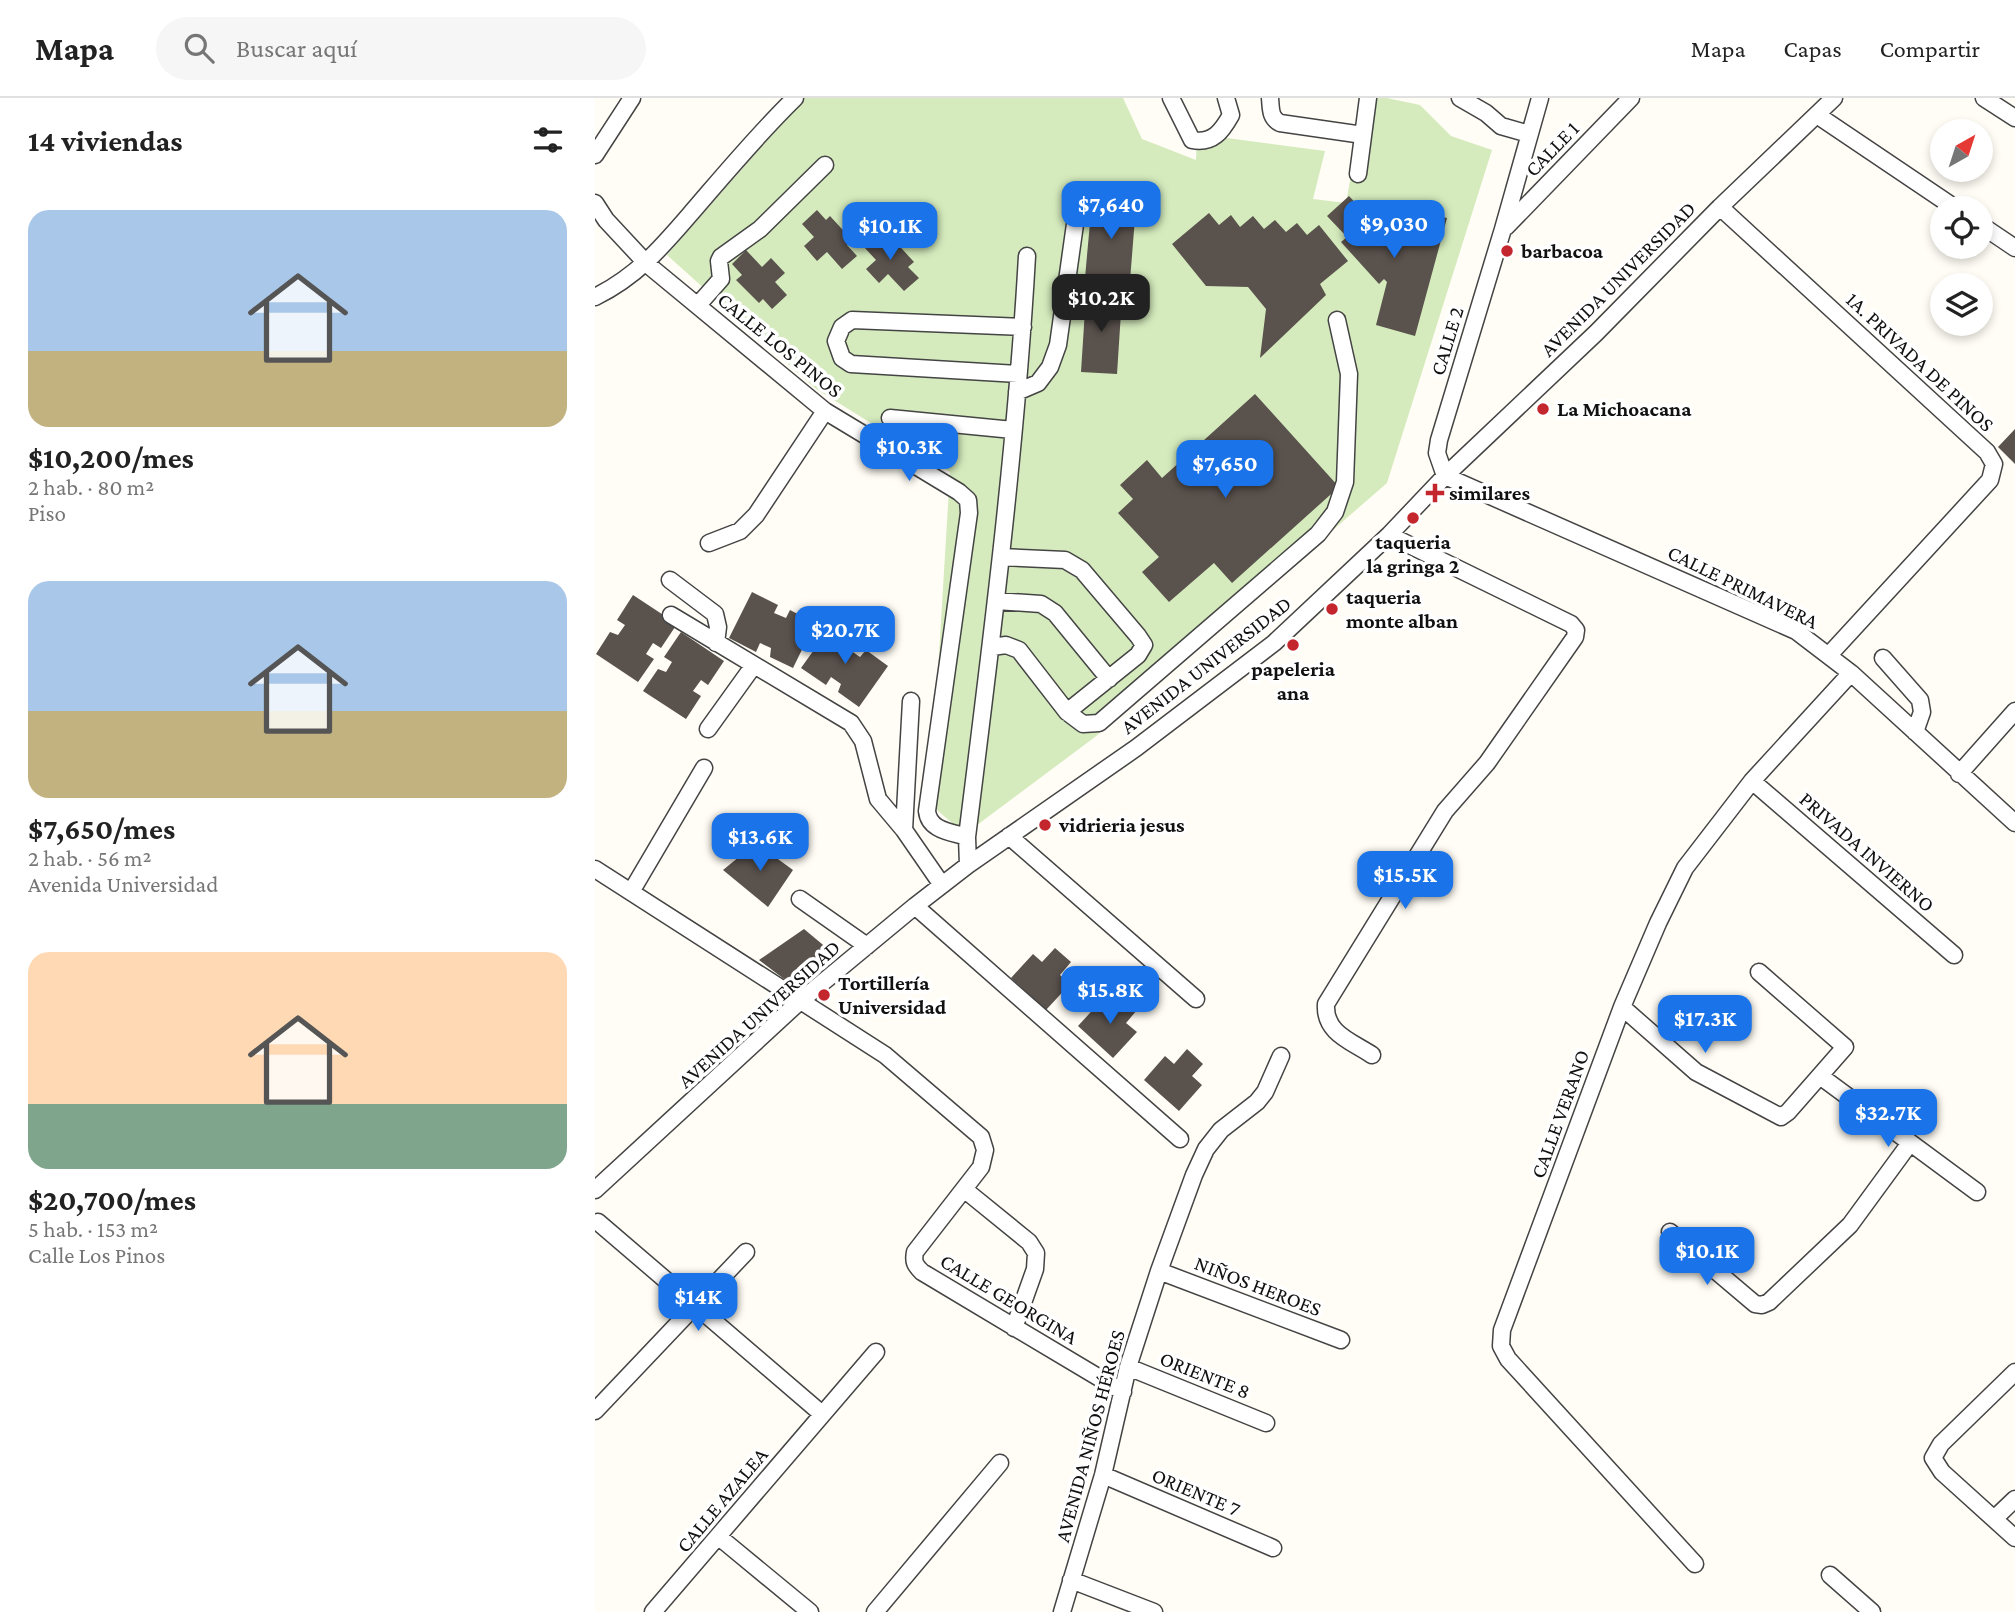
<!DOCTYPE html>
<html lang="es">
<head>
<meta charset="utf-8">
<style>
  :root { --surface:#fff; --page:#f6f6f6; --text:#222; --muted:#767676; --line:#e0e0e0; --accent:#1a73e8 }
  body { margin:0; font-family:"Crimson Pro",serif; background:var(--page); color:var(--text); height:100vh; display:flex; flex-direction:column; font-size:26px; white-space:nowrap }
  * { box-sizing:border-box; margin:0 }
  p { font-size:23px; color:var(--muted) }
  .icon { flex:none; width:38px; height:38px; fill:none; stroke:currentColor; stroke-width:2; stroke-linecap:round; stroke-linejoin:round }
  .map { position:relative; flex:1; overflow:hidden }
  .side { display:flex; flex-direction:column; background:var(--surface); width:595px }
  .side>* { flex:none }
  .needle { width:46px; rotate:39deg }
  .controls { position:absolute; left:1335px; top:21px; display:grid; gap:14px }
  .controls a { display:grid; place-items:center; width:63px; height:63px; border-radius:50%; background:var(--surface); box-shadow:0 4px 10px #0003; font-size:35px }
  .price { position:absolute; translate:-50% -60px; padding:0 16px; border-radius:14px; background:var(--accent); color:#fff; font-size:23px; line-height:46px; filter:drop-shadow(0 2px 4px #0008) }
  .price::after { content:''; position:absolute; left:50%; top:42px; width:21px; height:16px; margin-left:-10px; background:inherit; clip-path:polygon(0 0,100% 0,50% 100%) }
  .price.current { background:#222; color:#fff }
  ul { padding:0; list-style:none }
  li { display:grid; align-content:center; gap:14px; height:371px; padding:0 28px }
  li span { display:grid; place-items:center; height:217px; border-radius:21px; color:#555 }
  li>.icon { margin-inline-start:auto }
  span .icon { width:126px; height:126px; fill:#fffc; stroke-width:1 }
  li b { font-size:30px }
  h2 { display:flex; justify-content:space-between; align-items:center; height:84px; padding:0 28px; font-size:30px }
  header { display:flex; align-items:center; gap:42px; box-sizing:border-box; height:98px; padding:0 35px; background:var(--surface); border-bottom:2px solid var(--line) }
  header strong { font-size:33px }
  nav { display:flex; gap:38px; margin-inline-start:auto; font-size:24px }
  .search { width:490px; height:63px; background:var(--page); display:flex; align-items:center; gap:18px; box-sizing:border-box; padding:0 24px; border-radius:38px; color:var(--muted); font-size:26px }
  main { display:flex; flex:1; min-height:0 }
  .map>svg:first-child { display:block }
  .green { fill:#d5ebbd }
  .building { fill:#5a524d }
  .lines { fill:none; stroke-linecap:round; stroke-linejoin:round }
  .minor-casing { stroke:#444; stroke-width:19 }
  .minor { stroke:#fff; stroke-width:16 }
  .poi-dot { fill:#c4262e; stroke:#fff; stroke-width:2.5 }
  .labels { text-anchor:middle; stroke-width:7; stroke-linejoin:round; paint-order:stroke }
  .street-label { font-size:21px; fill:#111; stroke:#fff }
  .poi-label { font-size:21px; font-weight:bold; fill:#111; stroke:#fff; text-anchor:start }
</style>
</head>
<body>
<header>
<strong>Mapa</strong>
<div class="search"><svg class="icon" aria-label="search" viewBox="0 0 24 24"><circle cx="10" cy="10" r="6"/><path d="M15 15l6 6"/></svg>Buscar aquí</div>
<nav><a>Mapa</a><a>Capas</a><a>Compartir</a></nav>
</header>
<main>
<section class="side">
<h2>14 viviendas<svg class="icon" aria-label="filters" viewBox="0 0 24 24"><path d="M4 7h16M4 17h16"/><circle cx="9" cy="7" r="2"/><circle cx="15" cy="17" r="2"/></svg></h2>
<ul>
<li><span style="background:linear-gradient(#a9c7e8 65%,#c2b280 0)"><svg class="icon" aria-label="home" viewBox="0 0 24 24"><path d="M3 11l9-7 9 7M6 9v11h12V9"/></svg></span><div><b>$10,200/mes</b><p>2 hab. · 80 m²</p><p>Piso</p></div></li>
<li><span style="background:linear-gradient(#a9c7e8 60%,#c2b280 0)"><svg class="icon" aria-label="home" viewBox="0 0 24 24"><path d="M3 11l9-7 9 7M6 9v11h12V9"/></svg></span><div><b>$7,650/mes</b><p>2 hab. · 56 m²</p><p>Avenida Universidad</p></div></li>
<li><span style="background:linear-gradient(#ffd9b3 70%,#7fa58c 0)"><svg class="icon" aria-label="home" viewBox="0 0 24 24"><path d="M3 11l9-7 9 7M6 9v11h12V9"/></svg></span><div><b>$20,700/mes</b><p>5 hab. · 153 m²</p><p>Calle Los Pinos</p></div></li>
</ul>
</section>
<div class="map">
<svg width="1420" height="1514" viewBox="0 0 1420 1514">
  <rect width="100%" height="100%" fill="#fffdf5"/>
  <!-- green -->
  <path class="green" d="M209 0H528L547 41 601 62 602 36 730 53 718 101 751 105 770 0H792L825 7 856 38 897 52 792 385 500 639 370 736 335 706 355 374 221 291 72 157Z"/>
  <!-- building -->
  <path class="building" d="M498 91 542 95 534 195 489 191Z
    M754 98 803 150 814 110 852 120 820 238 781 227 792 184 789 181 784 186 746 144 752 139 732 118Z
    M222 112 231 122 235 118 257 142 252 147 262 158 247 171 232 154 222 163 209 148 219 139 207 126Z
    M614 115 624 127 636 117 645 129 658 118 669 131 680 122 691 134 702 125 712 137 724 127 753 163 725 186 731 197 665 260 671 211 653 189 611 188 577 146Z
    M283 135 292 145 297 140 319 164 313 169 324 180 309 193 293 176 284 185 271 171 281 162 269 149Z
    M151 152 167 169 176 160 190 175 180 184 192 197 177 211 168 201 164 205 141 182 147 177 137 166Z
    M491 196 527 199 522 276 486 274Z
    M660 296 744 389 637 485 619 465 574 504 547 474 564 459 523 415 538 401 525 387 552 362 567 380Z
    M1420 331V366L1403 349Z
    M157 494 183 507 179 515 191 520 195 512 220 525 198 570 175 559 176 550 165 545 161 554 134 540Z
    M38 497 82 526 66 550 58 545 51 556 59 561 43 584 1 556 15 534 23 537 30 527 22 522Z
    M236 528 260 544 255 552 265 559 271 552 293 568 264 609 243 594 246 586 236 579 231 587 206 570Z
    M86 534 129 563 113 587 106 582 98 593 106 598 91 621 48 593 63 571 71 574 77 564 69 559Z
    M161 745 198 772 173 809 128 772Z
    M209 831 233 851 193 884 164 862Z
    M460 850 476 864 465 877 475 886 451 912 416 880 438 856 447 864Z
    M526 898 542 912 531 925 542 934 518 960 483 928 505 904 513 912Z
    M592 951 608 966 597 978 607 987 584 1013 549 982 570 958 579 966Z"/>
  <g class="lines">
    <!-- minor casing -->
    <g class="minor-casing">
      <path id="minor" d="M576 0 597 42C618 46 627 33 636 17L631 0
        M675 0C676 11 675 20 685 25L768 37
        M865 0 891 15 906 28 934 36
        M945 0 908 131 844 342 842 355 850 378 1201 533 1256 575 1420 725
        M1389 0 1420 20
        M1222 17 1360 110
        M0 57 37 0
        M763 76 773 0
        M0 105 11 122 52 166 230 313 364 394 373 402 374 415 332 713C334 733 357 734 372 739
        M1125 109 1392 354 1399 366 1395 382 1234 557
        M1386 127 1420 150
        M911 129 1036 0
        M0 199C45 177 71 144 103 107 134 71 165 34 200 0
        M103 207 126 181 124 163 126 159 165 131 230 67
        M423 276 256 266 247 260 241 243 247 229 257 222 428 229
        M422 294 443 285 455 269 463 247 482 112
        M295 320 418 332
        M114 445 145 433 161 417 230 313
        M406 459 470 462 487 472 543 538 549 547 543 557 472 614
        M75 482 120 516 123 529 121 545
        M401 503 446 506 460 515 514 581
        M76 517 256 625 268 643 283 701 309 732 347 787
        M397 549 411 547 424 552 472 614 488 626 504 625 723 436 740 414 750 384 754 276 742 222
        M1288 560 1325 602 1327 614 1320 634
        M113 631 159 567
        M1364 676 1420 613
        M1157 683 1359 857
        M309 732 316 603
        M414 738 601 901
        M373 767 372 739C396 546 421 353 432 158
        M0 771 290 957 386 1039 390 1052 386 1069 320 1154C318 1164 320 1167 327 1174L528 1294
        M36 794 109 670
        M205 801 272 848
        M320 808 585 1041
        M1027 909 1101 974 1186 1019 1193 1014 1250 949 1164 874
        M777 957C756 943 729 935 731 906L850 713 892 665 980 539 981 532 976 526 794 437
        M1225 978 1382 1094
        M0 1092 204 904 320 808 373 767 541 650 679 545 794 437 850 378 1001 235 1125 109 1239 0
        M370 1092 434 1144 441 1155 440 1171 419 1230
        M3 1124 227 1316
        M1075 1134 1160 1206 1167 1207 1174 1204 1255 1127 1315 1045
        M564 1173 746 1242
        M533 1269 671 1325
        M1420 1274 1346 1346 1338 1360 1347 1374 1420 1440
        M0 1313 151 1154
        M508 1377 678 1450
        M1399 1421 1420 1401
        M124 1439 215 1514
        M1100 1466 913 1261 906 1248 907 1232 1027 909 1063 825 1090 770 1157 683 1256 575
        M1235 1477 1277 1514
        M476 1482 559 1514
        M58 1514 281 1254
        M280 1514 405 1365
        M467 1514 508 1377 533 1269 564 1173 599 1077 611 1051 626 1032 662 1004 670 994 686 958"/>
    </g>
    <!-- minor -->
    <use href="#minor" class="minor"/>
  </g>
  <!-- markers -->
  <g class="poi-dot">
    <circle cx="912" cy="153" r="7"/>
    <circle cx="948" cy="311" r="7"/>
    <path d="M836.5 384.5h7v7h7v7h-7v7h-7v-7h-7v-7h7z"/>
    <circle cx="818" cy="420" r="7"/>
    <circle cx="737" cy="511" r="7"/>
    <circle cx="698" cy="547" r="7"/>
    <circle cx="450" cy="727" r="7"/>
    <circle cx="229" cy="897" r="7"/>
  </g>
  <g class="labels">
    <!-- street labels -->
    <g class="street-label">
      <text transform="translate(957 51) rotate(-46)" y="7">CALLE 1</text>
      <text transform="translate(1023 181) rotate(-45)" y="7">AVENIDA UNIVERSIDAD</text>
      <text transform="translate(852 243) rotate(-73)" y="7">CALLE 2</text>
      <text transform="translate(185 247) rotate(39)" y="7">CALLE LOS PINOS</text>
      <text transform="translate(1325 264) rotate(43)" y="7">1A. PRIVADA DE PINOS</text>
      <text transform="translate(1148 489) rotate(26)" y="7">CALLE PRIMAVERA</text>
      <text transform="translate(611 567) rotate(-38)" y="7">AVENIDA UNIVERSIDAD</text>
      <text transform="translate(1272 754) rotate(41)" y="7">PRIVADA INVIERNO</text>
      <text transform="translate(164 916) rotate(-42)" y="7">AVENIDA UNIVERSIDAD</text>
      <text transform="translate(965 1016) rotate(-70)" y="7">CALLE VERANO</text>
      <text transform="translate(663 1188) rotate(21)" y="7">NIÑOS HEROES</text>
      <text transform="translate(414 1201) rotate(31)" y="7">CALLE GEORGINA</text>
      <text transform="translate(610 1277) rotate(22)" y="7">ORIENTE 8</text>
      <text transform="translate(495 1338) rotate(-75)" y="7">AVENIDA NIÑOS HÉROES</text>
      <text transform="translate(601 1394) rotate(23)" y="7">ORIENTE 7</text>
      <text transform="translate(127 1402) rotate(-50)" y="7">CALLE AZALEA</text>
    </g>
    <!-- poi labels -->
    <g class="poi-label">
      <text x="926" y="160">barbacoa</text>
      <text x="962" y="318">La Michoacana</text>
      <text x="854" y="402">similares</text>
      <text x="818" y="451" text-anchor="middle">taqueria<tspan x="818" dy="24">la gringa 2</tspan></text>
      <text x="751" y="506">taqueria<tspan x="751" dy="24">monte alban</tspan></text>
      <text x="698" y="578" text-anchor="middle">papeleria<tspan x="698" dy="24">ana</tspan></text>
      <text x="464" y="734">vidrieria jesus</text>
      <text x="243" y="892">Tortillería<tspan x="243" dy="24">Universidad</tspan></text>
    </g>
  </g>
</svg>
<div class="controls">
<a><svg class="needle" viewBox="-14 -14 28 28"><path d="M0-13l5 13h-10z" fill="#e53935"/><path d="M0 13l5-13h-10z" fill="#767676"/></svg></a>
<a><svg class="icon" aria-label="locate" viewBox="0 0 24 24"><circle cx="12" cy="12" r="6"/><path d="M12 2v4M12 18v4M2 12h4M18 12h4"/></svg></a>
<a><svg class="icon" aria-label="layers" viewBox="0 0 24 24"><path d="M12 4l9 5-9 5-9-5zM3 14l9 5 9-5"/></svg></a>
</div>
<b class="price" style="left:516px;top:143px">$7,640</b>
<b class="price" style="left:799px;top:162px">$9,030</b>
<b class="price" style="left:295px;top:164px">$10.1K</b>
<b class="price current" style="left:506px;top:236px">$10.2K</b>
<b class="price" style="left:314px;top:385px">$10.3K</b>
<b class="price" style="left:630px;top:402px">$7,650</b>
<b class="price" style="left:250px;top:568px">$20.7K</b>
<b class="price" style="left:165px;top:775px">$13.6K</b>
<b class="price" style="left:810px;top:813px">$15.5K</b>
<b class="price" style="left:515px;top:928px">$15.8K</b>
<b class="price" style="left:1110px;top:957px">$17.3K</b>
<b class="price" style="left:1293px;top:1051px">$32.7K</b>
<b class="price" style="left:1112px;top:1189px">$10.1K</b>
<b class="price" style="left:103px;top:1235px">$14K</b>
</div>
</main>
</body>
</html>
